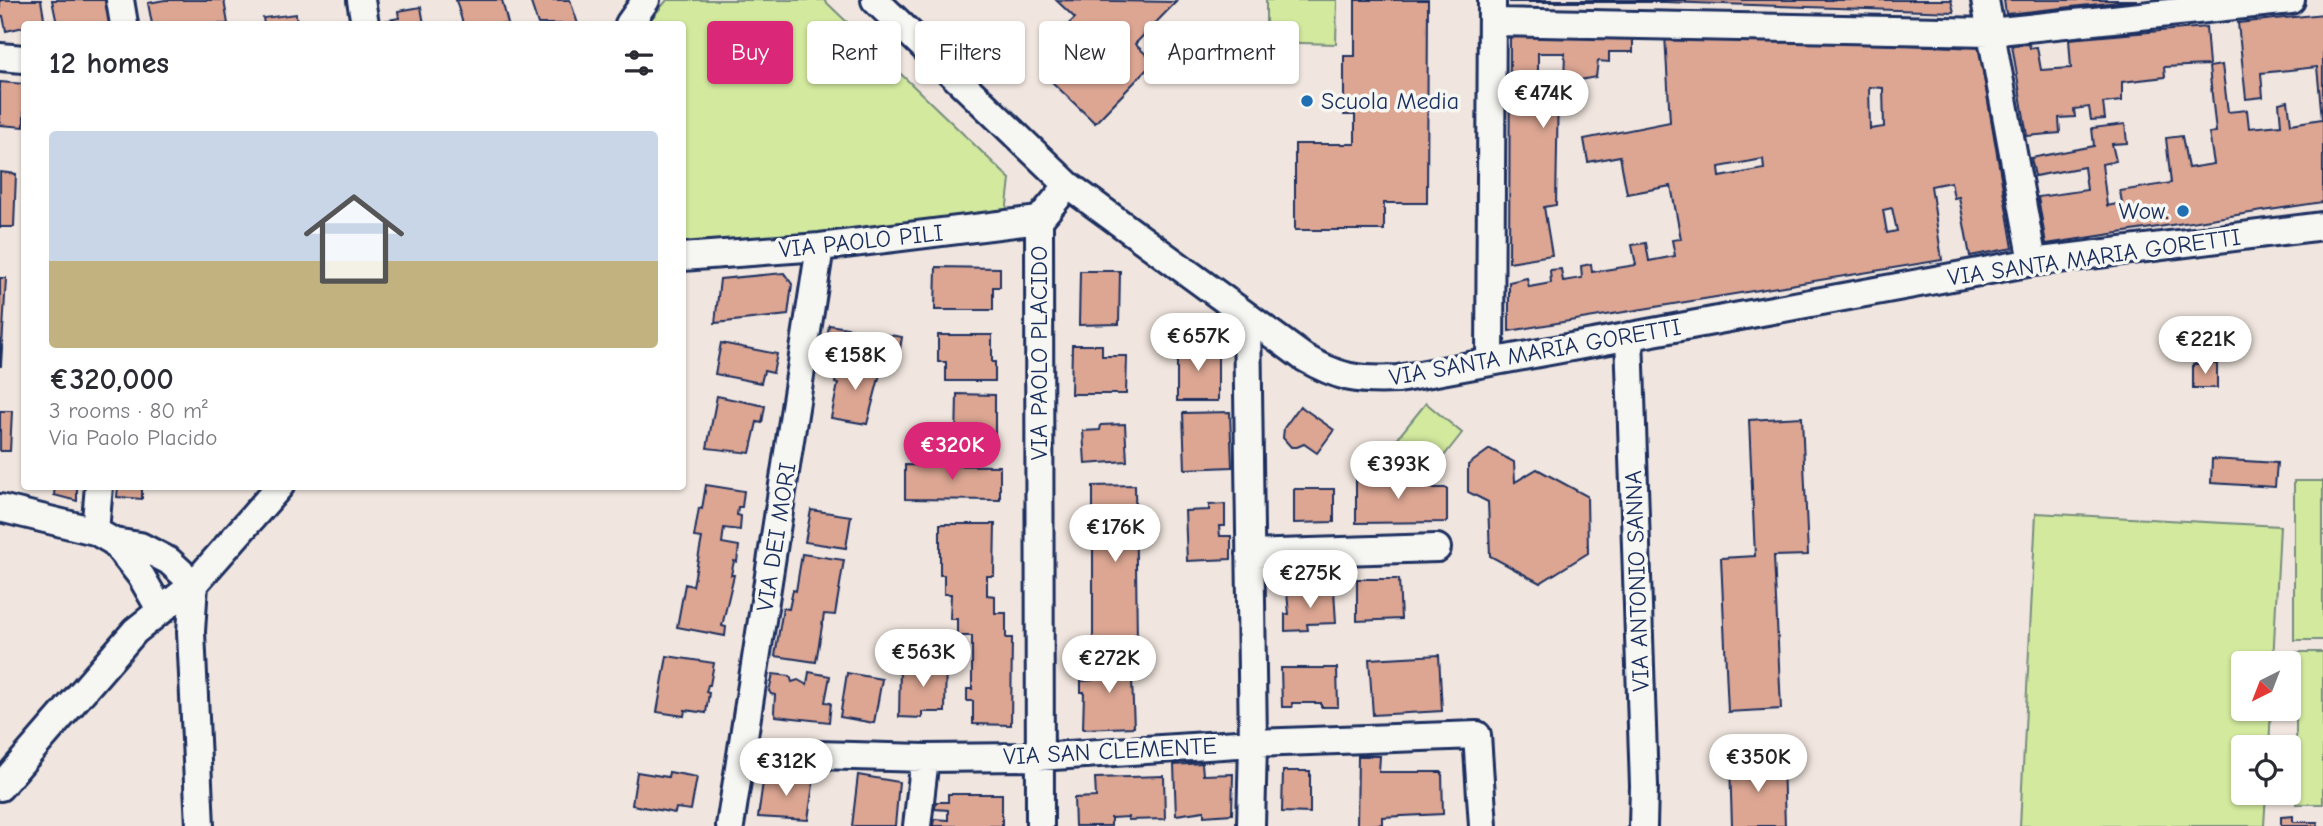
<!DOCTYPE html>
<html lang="en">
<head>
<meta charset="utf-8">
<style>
  :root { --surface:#fff; --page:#f7f7f7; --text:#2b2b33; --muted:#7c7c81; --accent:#db2777 }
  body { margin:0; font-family:"Comic Neue",sans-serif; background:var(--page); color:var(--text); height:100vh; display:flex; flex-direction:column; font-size:26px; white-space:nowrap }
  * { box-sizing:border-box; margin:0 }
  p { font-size:23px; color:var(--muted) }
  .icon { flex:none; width:38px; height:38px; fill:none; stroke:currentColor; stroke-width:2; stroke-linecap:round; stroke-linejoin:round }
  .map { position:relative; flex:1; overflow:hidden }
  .drawer { position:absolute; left:21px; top:21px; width:665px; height:469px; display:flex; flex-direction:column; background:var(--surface); border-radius:7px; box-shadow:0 2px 5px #0004 }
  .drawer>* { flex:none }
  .banner { position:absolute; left:707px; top:21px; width:665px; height:63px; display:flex; gap:14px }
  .needle { width:46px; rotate:222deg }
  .buttons { position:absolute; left:2231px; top:651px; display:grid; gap:14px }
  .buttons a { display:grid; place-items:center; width:70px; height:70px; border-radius:7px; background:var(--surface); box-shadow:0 2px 5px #0004; font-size:35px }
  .price { position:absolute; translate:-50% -60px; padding:0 16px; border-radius:24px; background:#fff; color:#222; font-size:23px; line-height:46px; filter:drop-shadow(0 2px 4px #0008) }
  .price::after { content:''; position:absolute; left:50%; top:42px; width:21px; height:16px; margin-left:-10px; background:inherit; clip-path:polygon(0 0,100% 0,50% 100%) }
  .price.on { background:var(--accent); color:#fff }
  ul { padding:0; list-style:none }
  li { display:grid; align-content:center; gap:14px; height:371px; padding:0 28px }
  li span { display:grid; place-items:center; height:217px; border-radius:7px; color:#555 }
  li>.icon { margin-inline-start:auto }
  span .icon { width:126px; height:126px; fill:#fffc; stroke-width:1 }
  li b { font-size:30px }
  h2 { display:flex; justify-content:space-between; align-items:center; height:84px; padding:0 28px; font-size:30px }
  .tag { padding:0 24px; border-radius:7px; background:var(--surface); box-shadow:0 2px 5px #0004; font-size:24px; line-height:63px }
  .tag.on { background:var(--accent); color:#fff }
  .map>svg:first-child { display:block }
  .green { fill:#d2e99e; stroke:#768c7e; stroke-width:2 }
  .building { fill:#dca693; stroke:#1b2f5e; stroke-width:2; fill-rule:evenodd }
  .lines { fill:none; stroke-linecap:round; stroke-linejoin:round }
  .minor-casing { stroke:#1b2f5e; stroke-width:32 }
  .minor { stroke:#f6f6f2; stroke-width:26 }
  .poi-dot { fill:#1f6fb2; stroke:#f6f6f2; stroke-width:2.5 }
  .labels { text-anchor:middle; stroke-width:7; stroke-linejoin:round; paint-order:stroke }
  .poi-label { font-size:24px; fill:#1b2f5e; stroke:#f6f6f2; text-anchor:start }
  .street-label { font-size:24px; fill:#1b2f5e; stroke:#f6f6f2 }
</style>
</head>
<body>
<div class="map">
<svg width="2323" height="826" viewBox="0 0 2323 826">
  <rect width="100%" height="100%" fill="#f1e6df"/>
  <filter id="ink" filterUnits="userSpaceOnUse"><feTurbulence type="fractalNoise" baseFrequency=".0143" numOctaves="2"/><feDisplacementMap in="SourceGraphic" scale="14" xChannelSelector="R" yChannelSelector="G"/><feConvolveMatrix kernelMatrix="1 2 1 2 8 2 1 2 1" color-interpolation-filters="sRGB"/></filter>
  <g filter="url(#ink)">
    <!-- green -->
    <path class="green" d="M667 0H824L1010 179 1006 214 998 218 904 223 760 240 683 245 682 24H647Z
      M1266 0H1337L1336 44 1266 42Z
      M1426 403 1462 433 1425 480 1388 450Z
      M2294 481H2323V640H2294Z
      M2036 513 2280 526 2273 663H2244V709H2271L2269 747H2244V793H2266L2264 826H2020Z
      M2296 652H2323V804H2296Z"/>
    <!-- building -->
    <path class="building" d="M0 0H41L45 24H24V27L6 31 3 16H0Z
      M52 0H105L110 24H57Z
      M165 0H224L228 24H152L148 3Z
      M456 0H502L508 24H463Z
      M530 0H570L578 24H538Z
      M1056 0 1176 2 1135 44 1154 62 1095 123 1051 81 1082 50 1062 30 1075 18Z
      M1355 0H1428L1427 203H1384V230H1295V144H1355V115H1344V56H1355Z
      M1510 0H1951L1954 12 1665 2H1510Z
      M2004 0H2137L2006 14Z
      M421 7 424 24H383V21L399 18 398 11Z
      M296 14 297 24H264L263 18Z
      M2323 14V202L2046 244 2038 197 2087 190 2084 167 2035 176 2031 158 2094 146 2092 128 2125 124 2127 143 2112 144 2116 161 2102 164 2107 206 2122 203 2120 191 2171 183 2166 138 2182 136 2188 168 2214 164 2209 133 2216 132 2209 67 2222 65 2228 112 2247 110 2249 128 2281 125 2279 103 2288 101 2291 124 2322 119 2317 67 2261 73 2263 97 2246 99 2238 23Z
      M2206 27 2209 65 2164 67 2165 77 2122 82V101L2103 103 2105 119 2091 120 2089 107 2074 109 2075 117 2059 118 2060 133 2027 136 2012 45 2029 44 2030 48 2037 47 2041 70 2071 68 2069 39Z
      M1510 35H1633V52H1609V62L1598 61 1596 77 1564 83 1565 53H1538V89H1558L1556 205 1544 207 1552 255 1509 262Z
      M1665 35 1979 48 2013 248 1970 256 1959 197 1954 198 1951 182 1931 186 1942 260 1509 331V282L1527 278 1529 287 1551 283 1550 270 1561 269 1563 281 1582 278 1581 266 1591 264 1592 272 1636 265 1632 245 1646 243 1649 261 1675 256 1672 240 1681 239 1671 186 1627 194 1620 156 1588 162 1584 139 1670 122ZM1869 87 1883 88 1884 127 1870 129ZM1763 159 1764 169 1720 177 1719 167ZM1892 208 1897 231 1887 233 1883 210Z
      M0 82 24 84V127L0 125Z
      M0 172 16 174 14 227H0Z
      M936 267 1000 268V287H993V310H935Z
      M1080 271H1120L1119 324 1079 325Z
      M784 273 792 284 788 315 715 323 720 279Z
      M0 278H6L1 366H0Z
      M829 325 902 337 899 355 826 344Z
      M938 335H992V362H995V381H946V362H938Z
      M1207 340H1218V401H1177V347H1207Z
      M721 343 777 354 773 373 764 371 761 383 715 374Z
      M1072 345H1102V356H1127L1126 394H1071Z
      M839 361 875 368 874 373 880 374 867 424 831 418 838 384 835 383Z
      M2193 364H2217V388H2193Z
      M957 394 995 395V442H956Z
      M717 396 765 406 762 423 757 422 750 453 707 448Z
      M1300 406 1334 430 1317 453 1304 444 1297 447H1291L1283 438 1284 428Z
      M0 411H12L10 451H0Z
      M1230 412 1232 467 1185 469 1183 413Z
      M1802 417 1808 555 1774 556 1781 709 1728 712 1721 558 1755 556 1749 420Z
      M1125 424 1127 461 1085 464 1083 431 1100 430 1101 425Z
      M1490 449 1514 462 1515 482 1537 469 1587 496 1588 553 1540 583 1490 556 1488 502 1468 492V465Z
      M2212 459 2277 463 2275 487 2211 483Z
      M905 465 1000 466V500L905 499Z
      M1356 475H1400V485H1424V488H1447V522L1356 523Z
      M706 485 744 491 742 507H738L737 515 741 516 740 530 724 528 722 543 739 546 737 562 734 561 731 575H734L722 626 726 627 725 636 677 627 685 584 693 586 702 538 694 537 699 508 702 509Z
      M1135 485 1137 642H1093V486Z
      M55 486H77V501L54 495Z
      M118 486H142V499L117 497Z
      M1294 489H1334V522L1294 523Z
      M1225 504V526H1219L1220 536H1231V559L1187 561 1185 511 1209 510V505Z
      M811 510 851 516 846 548 805 542Z
      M940 524H995L994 576H987V595L995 596V613H1006V638H1012L1011 725 973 724V701H967V689H972V636H957V619H950L951 594H944V575H940Z
      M802 554 844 560 835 615 824 614 816 662 775 656 783 608 789 609 793 590 796 591Z
      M1357 579H1399L1401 619 1357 621Z
      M1334 590 1336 623 1307 624 1308 630 1285 631V614H1289L1287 593Z
      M1439 655 1442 711 1373 715 1369 659Z
      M667 656 714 663 710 685H708L706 692 709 693 706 713 685 710 684 716 657 712Z
      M929 656H946L945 712H922V718L899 717 900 666 929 667Z
      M1131 657 1134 727 1083 729 1084 692H1081V681L1093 680V658Z
      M1281 668H1337L1338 707H1321V703H1292V707H1282Z
      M809 672 830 676 825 702 831 703 829 722 776 716 774 712 775 695 771 694 769 691 773 674 790 676 792 682 798 680 807 685Z
      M847 673 882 679 874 723 840 717Z
      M1358 756H1380L1379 772H1442L1443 814 1382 817V824L1357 826Z
      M1783 762 1785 826H1732L1730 764Z
      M1202 763 1203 775 1233 774 1232 814 1204 816V811L1176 815 1174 765Z
      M1283 771H1310V813L1282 812Z
      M637 772 668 777 669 772 697 777 691 810 676 808 675 813 632 805Z
      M764 775 814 778 808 820 758 817Z
      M858 775 899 782 895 826H852Z
      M1164 776 1165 819 1128 820V817L1111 818V826H1075L1074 798 1096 797 1095 778Z
      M948 794H1002V826H933L934 819 948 820V810L935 809 936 802H948Z
      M2293 816V822H2318L2317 826H2281V817Z"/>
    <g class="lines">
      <!-- minor casing -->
      <g class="minor-casing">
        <path id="minor" d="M120 0 124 24
          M361 0 365 24
          M875 0 1068 185 1303 357C1339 378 1357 381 1398 379L2033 262 2323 226
          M1985 0 2033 262
          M1492 22 1990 32 2291 0
          M629 24 646 0
          M0 57 24 59
          M682 257 820 247 1039 220
          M1247 318 1253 743 1251 826
          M1629 336 1644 786 1643 826
          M1490 362 1492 0
          M0 508 95 531 114 542 140 546 169 561 194 584
          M95 531 99 486
          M114 542 141 576 161 611
          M1250 554 1437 548
          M194 584 191 632 200 826
          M743 753 925 758 1038 757 1253 743 1477 735 1483 826
          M0 787 135 631 194 584 280 486
          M730 826 820 247
          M917 826 925 758
          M1040 826 1039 220 1068 185"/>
      </g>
      <!-- minor -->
      <use href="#minor" class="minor"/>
    </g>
  </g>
  <!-- markers -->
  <g class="poi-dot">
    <circle cx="1307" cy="101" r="7"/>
    <circle cx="2183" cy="211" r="7"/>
  </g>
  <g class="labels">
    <!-- poi labels -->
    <g class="poi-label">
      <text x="1321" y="109">Scuola Media</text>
      <text x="2169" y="219" text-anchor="end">Wow.</text>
    </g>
    <!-- street labels -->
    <g class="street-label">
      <text transform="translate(861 241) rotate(-6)" y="8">VIA PAOLO PILI</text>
      <text transform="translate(2094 257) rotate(-8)" y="8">VIA SANTA MARIA GORETTI</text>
      <text transform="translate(1535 352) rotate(-10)" y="8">VIA SANTA MARIA GORETTI</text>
      <text transform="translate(1039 353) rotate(-90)" y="8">VIA PAOLO PLACIDO</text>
      <text transform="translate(776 537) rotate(-81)" y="8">VIA DEI MORI</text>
      <text transform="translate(1637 581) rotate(-92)" y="8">VIA ANTONIO SANNA</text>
      <text transform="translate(1110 751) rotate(-3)" y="8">VIA SAN CLEMENTE</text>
    </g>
  </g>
</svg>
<div class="buttons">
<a><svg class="needle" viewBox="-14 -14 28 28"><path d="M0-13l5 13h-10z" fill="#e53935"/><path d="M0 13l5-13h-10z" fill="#7c7c81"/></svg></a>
<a><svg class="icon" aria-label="locate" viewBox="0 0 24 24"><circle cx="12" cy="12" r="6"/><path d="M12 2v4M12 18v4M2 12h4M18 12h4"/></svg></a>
</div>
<b class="price" style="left:1543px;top:130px">€474K</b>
<b class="price" style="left:1198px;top:373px">€657K</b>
<b class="price" style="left:2205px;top:376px">€221K</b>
<b class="price" style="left:855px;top:392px">€158K</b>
<b class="price on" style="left:952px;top:482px">€320K</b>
<b class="price" style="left:1398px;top:501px">€393K</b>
<b class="price" style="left:1115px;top:564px">€176K</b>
<b class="price" style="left:1310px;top:610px">€275K</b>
<b class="price" style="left:923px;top:689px">€563K</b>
<b class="price" style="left:1109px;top:695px">€272K</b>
<b class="price" style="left:1758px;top:794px">€350K</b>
<b class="price" style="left:786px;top:798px">€312K</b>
<div class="banner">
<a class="tag on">Buy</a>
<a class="tag">Rent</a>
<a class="tag">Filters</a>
<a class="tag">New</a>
<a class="tag">Apartment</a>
</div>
<section class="drawer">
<h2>12 homes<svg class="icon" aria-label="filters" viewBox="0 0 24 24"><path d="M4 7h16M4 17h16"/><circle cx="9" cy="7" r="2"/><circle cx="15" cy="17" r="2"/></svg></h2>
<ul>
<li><span style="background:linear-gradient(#c9d6e8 60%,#c2b280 0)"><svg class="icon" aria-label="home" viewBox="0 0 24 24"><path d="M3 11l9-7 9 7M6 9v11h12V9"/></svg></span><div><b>€320,000</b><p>3 rooms · 80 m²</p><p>Via Paolo Placido</p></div></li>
</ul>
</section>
</div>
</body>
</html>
